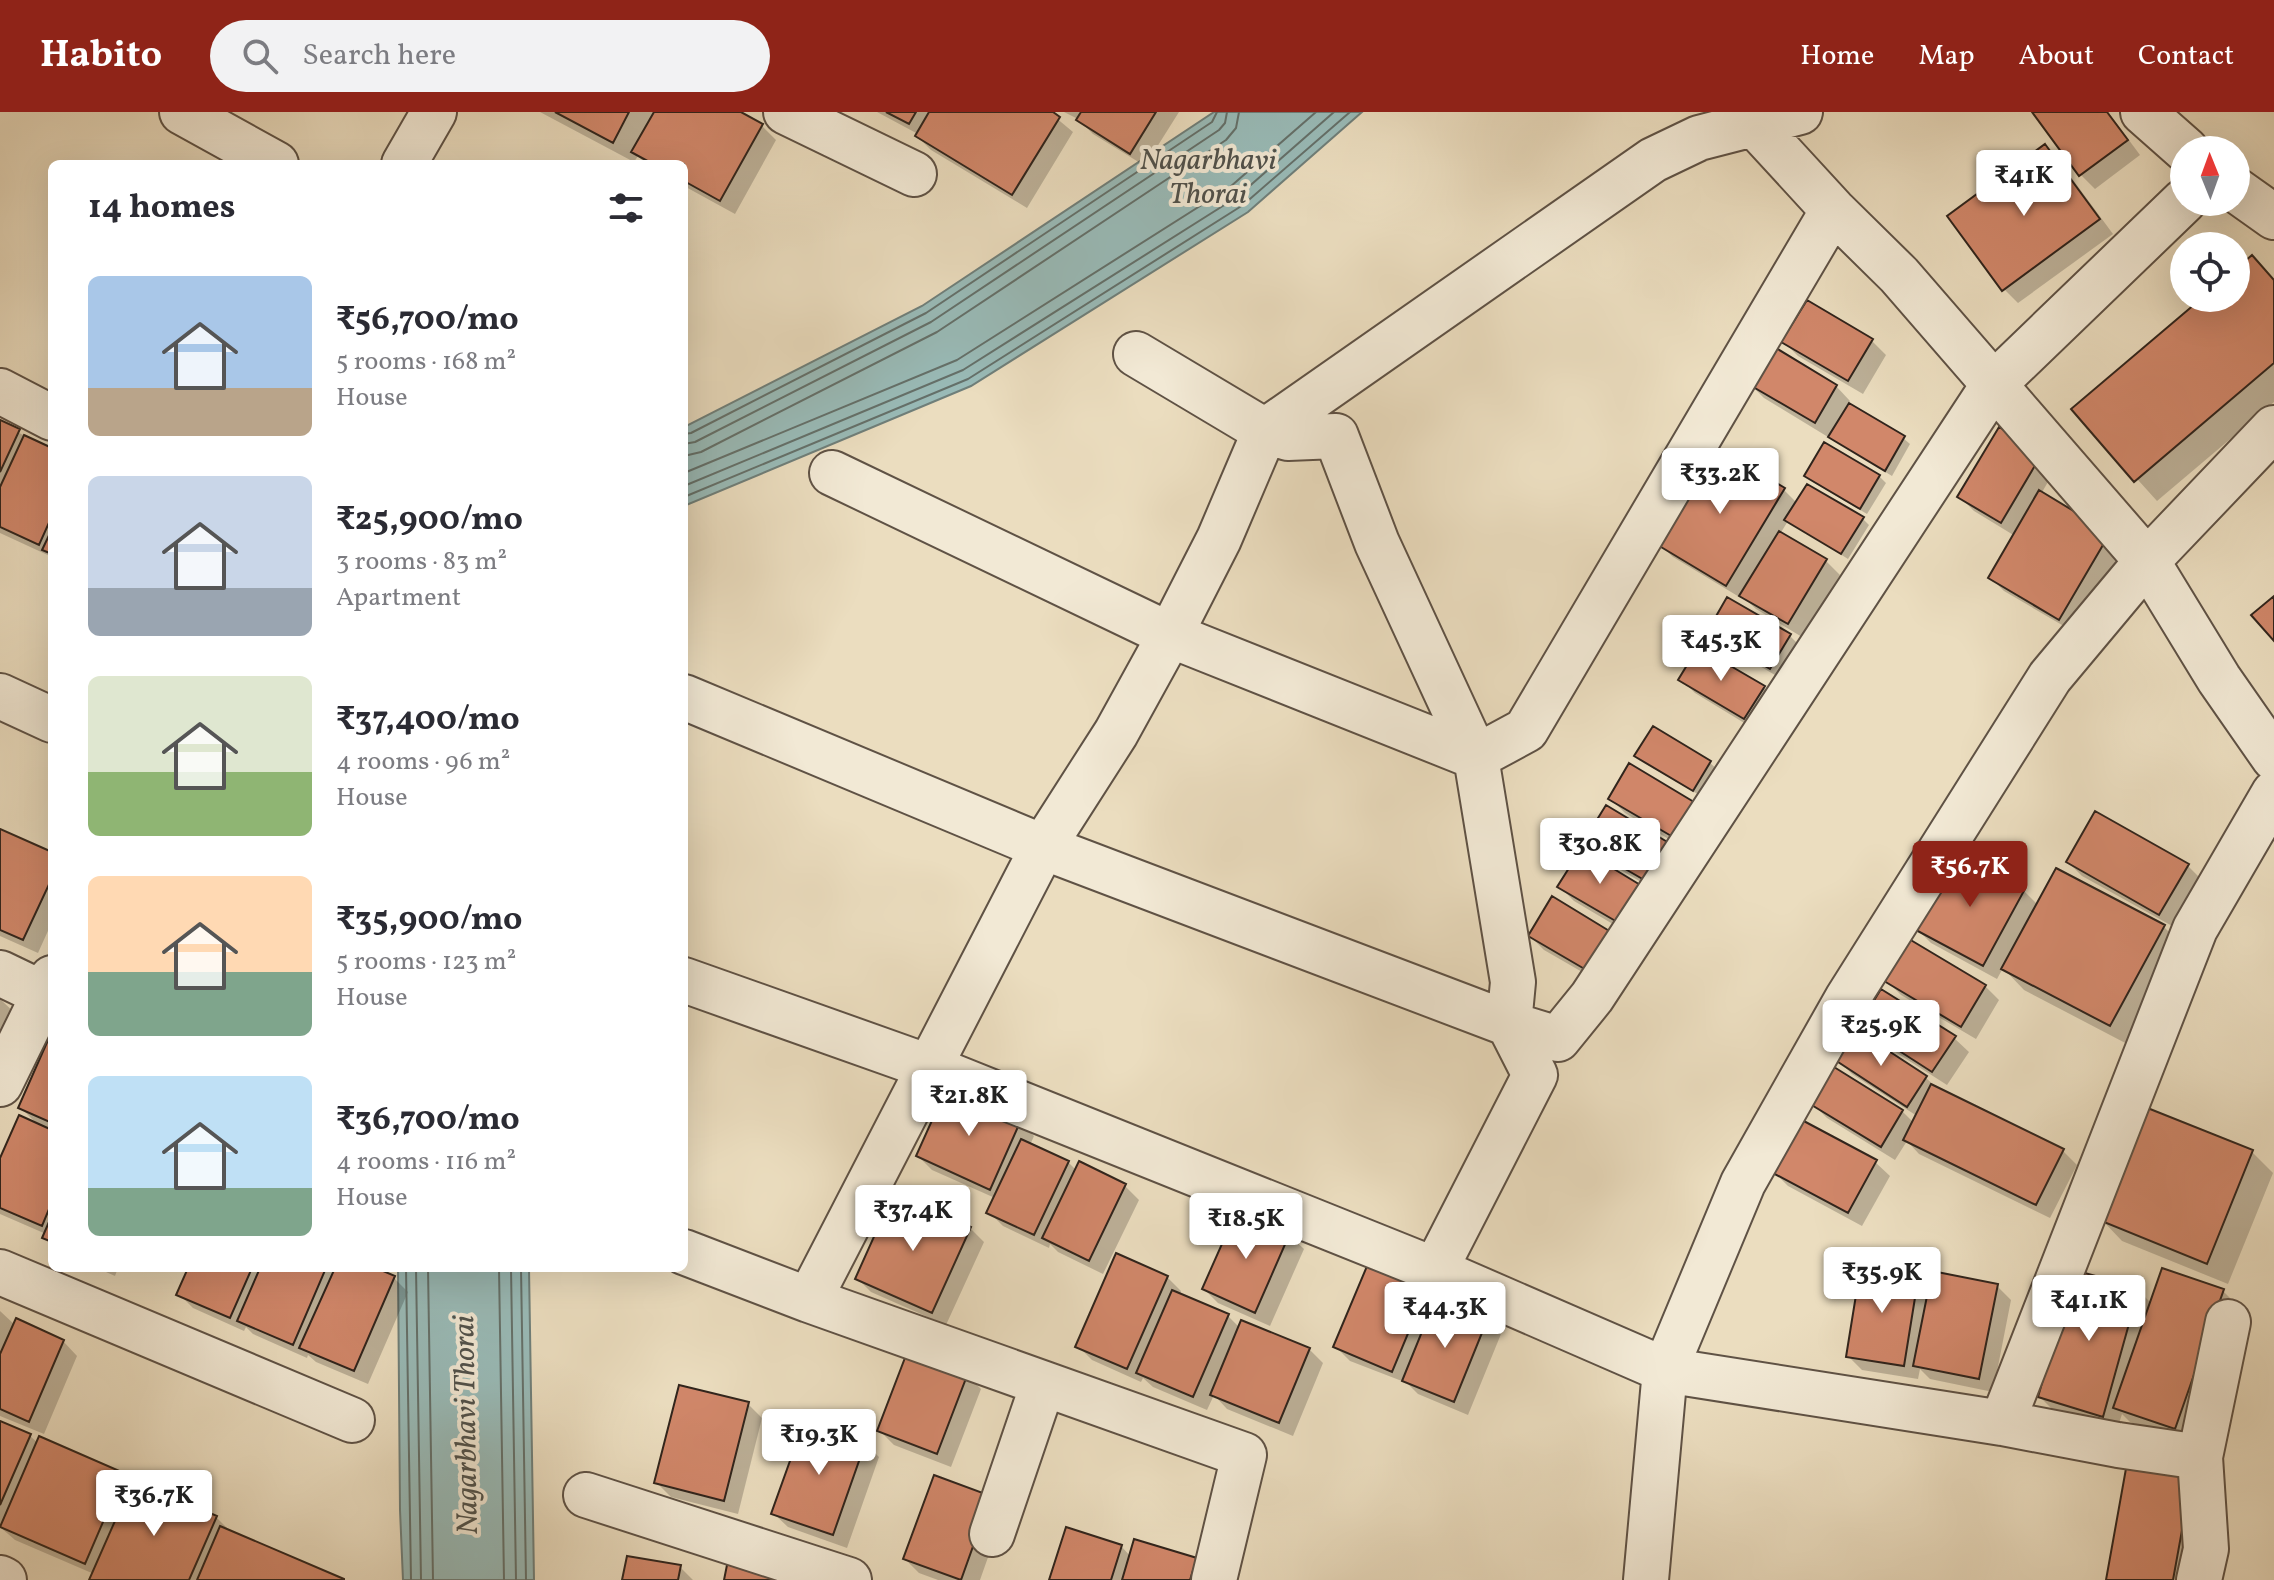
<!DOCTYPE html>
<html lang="en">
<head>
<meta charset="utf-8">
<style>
  :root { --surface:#fff; --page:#f2f2f3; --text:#2b2b33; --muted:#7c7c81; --accent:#8f2418 }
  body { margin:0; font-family:Vollkorn,serif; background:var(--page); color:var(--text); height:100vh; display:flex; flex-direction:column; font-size:30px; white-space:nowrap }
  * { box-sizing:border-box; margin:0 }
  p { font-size:26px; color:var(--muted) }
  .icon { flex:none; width:44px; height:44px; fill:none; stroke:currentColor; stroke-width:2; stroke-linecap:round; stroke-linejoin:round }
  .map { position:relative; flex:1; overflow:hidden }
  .drawer { position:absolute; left:48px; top:48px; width:640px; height:1112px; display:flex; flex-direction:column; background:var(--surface); border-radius:12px; box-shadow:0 8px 32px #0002 }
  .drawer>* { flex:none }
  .needle { width:52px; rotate:359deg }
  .controls { position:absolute; left:2170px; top:24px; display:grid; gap:16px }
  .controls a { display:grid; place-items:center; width:80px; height:80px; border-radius:50%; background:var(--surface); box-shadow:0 8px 32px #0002; font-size:40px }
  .price { position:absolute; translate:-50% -68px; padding:0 18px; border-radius:8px; background:#fff; color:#222; font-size:26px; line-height:52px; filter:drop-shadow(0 2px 4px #0008) }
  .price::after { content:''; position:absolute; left:50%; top:48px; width:24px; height:18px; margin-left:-12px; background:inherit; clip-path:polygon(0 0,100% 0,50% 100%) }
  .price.active { background:var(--accent); color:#fff }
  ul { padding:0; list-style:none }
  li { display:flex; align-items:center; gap:24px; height:200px; padding:0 40px }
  li span { display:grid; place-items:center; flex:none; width:224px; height:160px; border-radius:12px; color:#555 }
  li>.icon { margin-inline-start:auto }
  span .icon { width:96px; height:96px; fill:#fffc; stroke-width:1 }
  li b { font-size:34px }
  h2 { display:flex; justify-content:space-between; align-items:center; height:96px; padding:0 40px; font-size:34px }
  header { display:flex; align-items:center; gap:48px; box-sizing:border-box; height:112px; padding:0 40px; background:var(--accent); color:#fff }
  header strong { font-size:38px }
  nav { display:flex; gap:44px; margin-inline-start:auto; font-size:28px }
  .search { width:560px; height:72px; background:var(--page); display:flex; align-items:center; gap:20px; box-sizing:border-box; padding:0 28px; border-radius:44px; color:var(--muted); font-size:30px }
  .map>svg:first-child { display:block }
  .water { fill:#99bbb8; stroke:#6f7f7a; stroke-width:2 }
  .shadow { fill:#0003 }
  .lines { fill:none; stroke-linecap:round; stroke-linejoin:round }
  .shore { stroke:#64706a; stroke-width:2 }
  .building { fill:#d1876a; stroke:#30241c; stroke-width:2 }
  .street-casing { stroke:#5f5245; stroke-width:48 }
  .street { stroke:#f2e9d5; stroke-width:44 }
  .labels { text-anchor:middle; stroke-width:8; stroke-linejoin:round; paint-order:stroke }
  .water-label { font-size:30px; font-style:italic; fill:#50514b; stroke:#f2e9d5 }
</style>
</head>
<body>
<header>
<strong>Habito</strong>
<div class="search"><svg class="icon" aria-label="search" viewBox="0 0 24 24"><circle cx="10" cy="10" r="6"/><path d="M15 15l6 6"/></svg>Search here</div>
<nav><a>Home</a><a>Map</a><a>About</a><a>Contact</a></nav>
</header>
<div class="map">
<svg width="2274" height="1468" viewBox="0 0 2274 1468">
  <rect width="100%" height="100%" fill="#ebddbf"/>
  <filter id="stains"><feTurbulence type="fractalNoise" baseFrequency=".0025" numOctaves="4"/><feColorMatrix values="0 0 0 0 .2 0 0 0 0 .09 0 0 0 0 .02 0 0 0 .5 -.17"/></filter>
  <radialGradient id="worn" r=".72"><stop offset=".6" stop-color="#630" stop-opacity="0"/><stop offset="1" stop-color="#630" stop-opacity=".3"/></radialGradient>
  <!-- water -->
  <path class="water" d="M1214 0H1362L1248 100 971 274 684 394V315L922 194Z
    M398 1156H529L534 1468H403L400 1398Z"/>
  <!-- shadow -->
  <path class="shadow" d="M540 0H737L762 14 776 28 735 102 684 74V52H646L638 44 634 50Z
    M877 0H1049L1073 20 1027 96 931 38 917 24 918 22Z
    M1064 0H1179L1145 54 1093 22 1078 7Z
    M2035 0H2108L2140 43 2095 77 2081 63Z
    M2045 35 2059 49 2113 122 2018 191 2004 177Z
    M2252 146 2274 167V290L2157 389 2074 297 2205 186H2236V159Z
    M1808 191 1872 229 1886 243 1863 282 1798 244 1784 230Z
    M1750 272 1836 274 1850 289 1848 293 1903 326 1910 332 1892 364 1764 286Z
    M0 311 52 338V445L0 421Z
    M2000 318 2056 356 2041 382 2123 437 2074 520 2004 479 1990 465 2015 424 1974 399 1960 385Z
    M1716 337 1784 378 1797 391 1863 407 1869 413 1848 447 1788 409 1780 422 1826 449 1840 463 1802 525 1756 497 1742 484 1741 486 1673 445 1658 431Z
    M1807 364H1879L1886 371 1867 402 1813 370Z
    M1728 487 1790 524 1804 538 1785 569 1724 533 1710 519Z
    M1681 567 1763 575 1778 589 1759 620 1695 581Z
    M1636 643 1710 651 1717 657 1701 684 1643 650Z
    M1611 687 1692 692 1687 738 1625 701Z
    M1606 696 1661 782 1599 745 1585 731Z
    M2095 702 2188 754 2202 768 2174 815 2082 764 2068 750Z
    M0 719 52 742V810L38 841 0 824Z
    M1958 742 2024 779 2038 793 2163 814 2184 835 2131 934 2024 878 2003 856 1997 867 1931 831 1917 817Z
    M1560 775 1655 789 1633 824 1574 789Z
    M1552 787 1603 872 1544 838 1530 824Z
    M1887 869 1985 874 1999 888 1976 927 1901 883Z
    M0 887 16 902 0 937Z
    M1861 913 1954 926 1969 940 1947 973 1875 927Z
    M1856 920 1926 966 1938 977 2063 1039 2077 1053 2050 1106 1919 1042 1907 1029 1895 1048 1827 1006 1813 992 1902 999 1914 1011 1917 1004 1852 962 1838 948Z
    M52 924V1133L44 1125 46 1122 0 1102V1051L39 1014 20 995Z
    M1020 1010 1034 1024 1030 1033 1068 1050 1077 1059 1125 1074 1139 1088 1103 1162 1058 1140 1050 1132 1049 1136 1003 1114 989 1100 995 1086 932 1058 918 1044Z
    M2252 1040 2273 1061 2228 1172 2122 1129 2102 1108Z
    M1875 1050 1890 1064 1862 1114 1788 1074 1774 1060Z
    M970 1116 984 1130 946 1213 871 1180 857 1166Z
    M1289 1123 1304 1137 1270 1214 1218 1191 1204 1177Z
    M97 1156H118L115 1164Z
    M191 1156H371L394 1166 408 1180 368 1272 316 1250 308 1243 307 1246 253 1222 246 1215 244 1219 193 1196 179 1182Z
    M1918 1163 1930 1176 1997 1174 2011 1188 1993 1280 1930 1267 1920 1257 1918 1267 1862 1258 1848 1244Z
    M1167 1165 1181 1179 1180 1183 1228 1204 1240 1216 1309 1237 1323 1251 1293 1324 1227 1297 1214 1283 1207 1298 1153 1275 1143 1266 1141 1270 1092 1248 1078 1234Z
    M1428 1173 1442 1187 1441 1189 1487 1208 1501 1222 1468 1303 1418 1282 1407 1271 1350 1249 1336 1235Z
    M2138 1178 2152 1192 2223 1179 2237 1193 2189 1330 2130 1310 2122 1302 2117 1318 2054 1299 2040 1285Z
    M0 1199 15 1213 63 1229 77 1244 44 1322 0 1304Z
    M967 1263 981 1277 951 1355 894 1333 880 1319Z
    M748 1292 762 1306 738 1402 671 1385 657 1371Z
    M0 1311 30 1324 38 1331 123 1363 133 1373 216 1405 231 1420 341 1468H92L94 1462 15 1428 0 1415Z
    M865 1331 879 1345 847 1436 788 1415 773 1401Z
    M2191 1365 2189 1468H2108Z
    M1004 1400 980 1468H938L919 1461 905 1447Z
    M1121 1434 1131 1445 1196 1448 1208 1468H1051Z
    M680 1455 693 1468H624Z"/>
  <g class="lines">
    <!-- shore -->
    <path class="shore" d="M684 322 691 321 926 201 1212 10 1217 0
      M684 332 695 330 931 210 1219 18 1225 11 1227 0
      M684 344 701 340 937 220 1226 28 1236 16 1239 0
      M684 361 957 248 1230 75 1316 0
      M684 374 963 258 1237 85 1334 0
      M684 385 968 267 1243 93 1350 0
      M406 1156 411 1468
      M416 1156 421 1468
      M428 1156 433 1468
      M499 1156 504 1468
      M511 1156 516 1468
      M521 1156 526 1468"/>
  </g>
  <!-- building -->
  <path class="building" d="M555 0H629L613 31Z
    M654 0H741L763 12 720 89 684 69V52H653L631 40Z
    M886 0H916L909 12Z
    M929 0H1053L1060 5 1012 83 915 24Z
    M1081 0H1156L1130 42 1076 8Z
    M2032 0H2107L2128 28 2079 64Z
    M2045 32 2100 107 2002 179 1947 104Z
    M2252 143 2274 168V251L2134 370 2071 297 2202 186H2236V157Z
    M1807 188 1873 227 1848 269 1781 230Z
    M1771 233 1837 273 1815 311 1748 272Z
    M1849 291 1905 324 1885 359 1828 325Z
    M0 308 20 317 0 360Z
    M1999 315 2043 340 2001 411 1957 385Z
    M24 323 52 336V404L39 433 0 415V375Z
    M1824 330 1880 363 1860 397 1804 364Z
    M1715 334 1785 376 1726 474 1656 432Z
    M1807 372 1864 405 1841 442 1784 408Z
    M2039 378 2110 421 2059 508 1988 466Z
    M52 417V442L42 438Z
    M1779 419 1827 447 1788 512 1739 484Z
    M2274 484V529L2251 503Z
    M1727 485 1791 522 1770 557 1707 520Z
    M1698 535 1765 574 1744 607 1678 568Z
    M1653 614 1711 649 1693 679 1634 644Z
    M1629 651 1694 690 1673 725 1608 687Z
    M1606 693 1669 731 1646 769 1582 732Z
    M2095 699 2189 752 2159 803 2066 750Z
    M0 717 52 740V766L23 828 0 818Z
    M1581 737 1642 774 1619 811 1557 775Z
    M1957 739 2025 777 1983 854 1914 817Z
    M2056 756 2165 813 2110 914 2001 857Z
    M1552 784 1611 820 1588 859 1528 824Z
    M1909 827 1986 873 1961 915 1884 869Z
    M1881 877 1956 924 1932 960 1859 913Z
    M1855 917 1927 964 1907 995 1835 948Z
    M52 919V1011L18 996Z
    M1834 955 1903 998 1881 1035 1810 992Z
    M1931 972 2064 1037 2036 1093 1903 1028Z
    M947 975 1021 1008 990 1078 916 1044Z
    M2145 995 2253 1038 2207 1152 2099 1108Z
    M19 1003 52 1018V1090L42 1114 0 1096V1046Z
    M1800 1007 1877 1048 1848 1101 1771 1060Z
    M1021 1027 1069 1049 1034 1123 986 1101Z
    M1079 1049 1126 1072 1089 1149 1042 1126Z
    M894 1080 971 1115 932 1201 855 1167Z
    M1237 1098 1290 1121 1255 1201 1202 1177Z
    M52 1103V1130L42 1126Z
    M1116 1141 1168 1164 1127 1257 1075 1235Z
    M1370 1147 1429 1171 1392 1260 1333 1235Z
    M1861 1152 1919 1161 1904 1254 1846 1245Z
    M188 1156H252L230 1206 176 1183Z
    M260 1156H326L293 1233 237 1209Z
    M335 1156H376L395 1164 354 1259 299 1236Z
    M2162 1156 2224 1177 2175 1317 2113 1296Z
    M2074 1158 2139 1176 2103 1305 2038 1285Z
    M1932 1159 1998 1172 1979 1267 1913 1254Z
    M1172 1178 1229 1202 1193 1285 1136 1261Z
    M1436 1185 1488 1206 1454 1290 1402 1269Z
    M16 1206 64 1228 29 1310 0 1297V1242Z
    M1241 1208 1310 1236 1279 1311 1210 1283Z
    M908 1238 968 1261 937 1342 877 1319Z
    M679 1273 749 1290 724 1389 654 1371Z
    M805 1307 866 1329 833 1423 771 1402Z
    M0 1309 31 1322 0 1393Z
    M39 1324 124 1361 85 1452 0 1415Z
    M2127 1351 2192 1363 2173 1468H2106Z
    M934 1363 991 1384 961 1468 903 1447Z
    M133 1368 217 1404 189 1468H89Z
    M220 1414 344 1467V1468H197Z
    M1066 1415 1122 1433 1111 1468H1049Z
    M1134 1427 1197 1446 1190 1468H1122Z
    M729 1443 775 1452 772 1468H724Z
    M627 1444 681 1453 678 1468H622Z"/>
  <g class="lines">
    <!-- street casing -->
    <g class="street-casing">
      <path id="street" d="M182 0 276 52
        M786 0 914 62
        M1743 0 1833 98 1899 163 2147 449 2219 567 2274 646
        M2143 0 2186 38
        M404 52 434 0
        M2236 78 2274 105
        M0 279 52 306
        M832 361 1170 523 1476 645 1526 618 1833 98
        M0 584 52 608
        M684 585 1043 735 1509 912 1558 927 1592 885 1994 272 2184 89
        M0 861 52 886
        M684 868 929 955 1435 1158 1665 1258 2002 1311 2118 1333 2200 1345
        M0 972 52 866
        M684 1140 809 1188 1244 1343 1214 1468
        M1435 1158 1535 963 1509 912 1513 870 1476 645 1377 431 1336 324 1288 326 1265 319 1653 48 1699 26 1800 0
        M0 1160 352 1308
        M809 1188 1043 735 1116 621 1170 523 1219 427 1265 319 1136 242
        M2002 1311 2195 817 2274 681
        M586 1383 849 1468
        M992 1422 1043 1272
        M0 1466 4 1468
        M1646 1468 1665 1258 1743 1071 1847 887 2050 565 2147 449 2274 316
        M2199 1468 2206 1437 2200 1345 2228 1210"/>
    </g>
    <!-- street -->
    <use href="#street" class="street"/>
  </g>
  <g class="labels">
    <!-- water labels -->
    <g class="water-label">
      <text x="1208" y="57">Nagarbhavi<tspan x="1208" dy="34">Thorai</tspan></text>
      <text transform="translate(465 1313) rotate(-91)" y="10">Nagarbhavi Thorai</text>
    </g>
  </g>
  <rect width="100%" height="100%" filter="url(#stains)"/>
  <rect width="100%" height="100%" fill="url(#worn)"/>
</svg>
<div class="controls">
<a><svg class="needle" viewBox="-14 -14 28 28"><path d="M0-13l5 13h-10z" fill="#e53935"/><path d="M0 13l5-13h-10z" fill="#7c7c81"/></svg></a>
<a><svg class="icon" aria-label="locate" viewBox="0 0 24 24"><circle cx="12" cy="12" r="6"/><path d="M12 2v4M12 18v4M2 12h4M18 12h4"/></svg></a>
</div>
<b class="price" style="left:2024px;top:106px">₹41K</b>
<b class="price" style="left:1720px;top:404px">₹33.2K</b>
<b class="price" style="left:1721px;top:571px">₹45.3K</b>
<b class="price" style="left:1600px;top:774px">₹30.8K</b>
<b class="price active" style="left:1970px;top:797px">₹56.7K</b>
<b class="price" style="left:1881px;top:956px">₹25.9K</b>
<b class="price" style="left:969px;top:1026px">₹21.8K</b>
<b class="price" style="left:913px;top:1141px">₹37.4K</b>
<b class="price" style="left:1246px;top:1149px">₹18.5K</b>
<b class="price" style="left:1882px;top:1203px">₹35.9K</b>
<b class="price" style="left:2089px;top:1231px">₹41.1K</b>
<b class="price" style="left:1445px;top:1238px">₹44.3K</b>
<b class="price" style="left:819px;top:1365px">₹19.3K</b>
<b class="price" style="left:154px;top:1426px">₹36.7K</b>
<section class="drawer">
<h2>14 homes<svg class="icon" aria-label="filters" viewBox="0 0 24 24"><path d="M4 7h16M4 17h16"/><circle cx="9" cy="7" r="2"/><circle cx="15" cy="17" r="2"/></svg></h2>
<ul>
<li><span style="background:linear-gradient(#a9c7e8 70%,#b9a48a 0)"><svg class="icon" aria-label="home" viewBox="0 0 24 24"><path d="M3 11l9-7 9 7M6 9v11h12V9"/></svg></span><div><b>₹56,700/mo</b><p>5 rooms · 168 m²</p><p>House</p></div></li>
<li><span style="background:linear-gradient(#c9d6e8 70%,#9aa5b1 0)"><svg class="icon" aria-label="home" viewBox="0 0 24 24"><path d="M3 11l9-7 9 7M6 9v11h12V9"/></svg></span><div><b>₹25,900/mo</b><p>3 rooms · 83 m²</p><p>Apartment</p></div></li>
<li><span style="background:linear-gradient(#dfe7d0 60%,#8fb573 0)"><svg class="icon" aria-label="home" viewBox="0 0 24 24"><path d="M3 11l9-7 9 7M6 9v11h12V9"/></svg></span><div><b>₹37,400/mo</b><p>4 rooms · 96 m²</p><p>House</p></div></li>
<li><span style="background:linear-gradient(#ffd9b3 60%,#7fa58c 0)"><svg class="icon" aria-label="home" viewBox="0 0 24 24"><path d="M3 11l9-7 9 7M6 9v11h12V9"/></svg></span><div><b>₹35,900/mo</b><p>5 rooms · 123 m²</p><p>House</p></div></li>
<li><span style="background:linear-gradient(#bfe0f5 70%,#7fa58c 0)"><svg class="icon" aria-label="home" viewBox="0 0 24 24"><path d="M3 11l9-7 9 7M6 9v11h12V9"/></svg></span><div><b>₹36,700/mo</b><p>4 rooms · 116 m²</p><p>House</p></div></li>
</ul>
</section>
</div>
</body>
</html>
